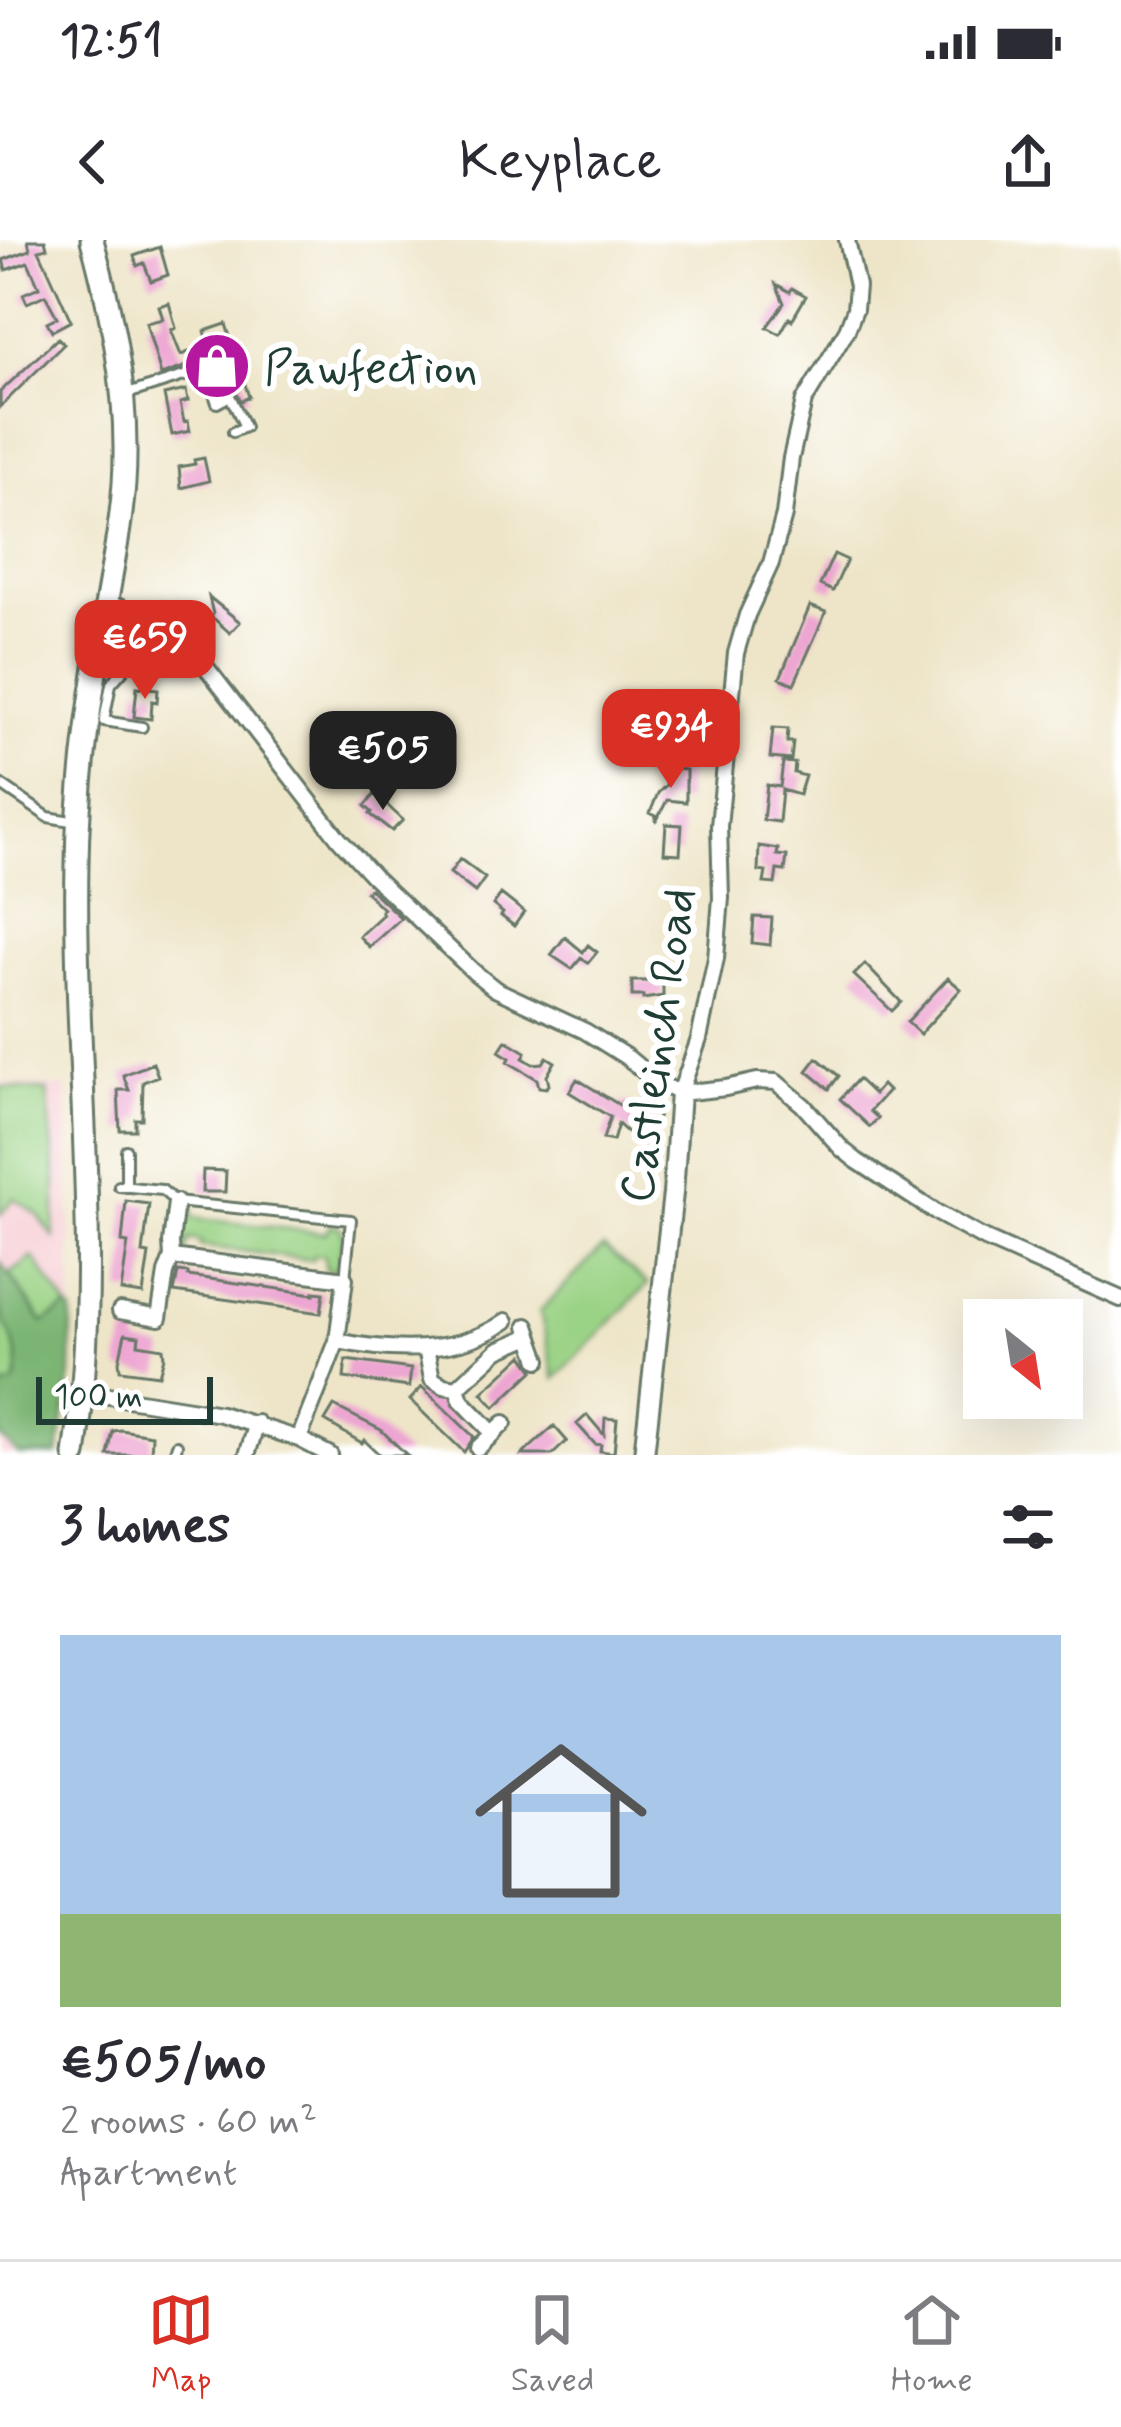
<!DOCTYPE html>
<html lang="en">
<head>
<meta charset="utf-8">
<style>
  :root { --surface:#fff; --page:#f2f2f3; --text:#2b2b33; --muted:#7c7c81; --line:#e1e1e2; --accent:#d93025 }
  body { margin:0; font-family:Mynerve,sans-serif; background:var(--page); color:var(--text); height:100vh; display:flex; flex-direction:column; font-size:45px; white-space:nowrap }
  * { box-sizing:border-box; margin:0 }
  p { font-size:39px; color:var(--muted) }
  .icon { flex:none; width:66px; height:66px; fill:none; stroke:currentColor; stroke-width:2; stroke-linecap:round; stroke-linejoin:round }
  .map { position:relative; height:1215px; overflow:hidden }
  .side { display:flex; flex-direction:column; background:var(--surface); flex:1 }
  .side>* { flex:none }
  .needle { width:78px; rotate:150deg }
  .controls { position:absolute; left:963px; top:1059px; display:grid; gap:24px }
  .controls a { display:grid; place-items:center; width:120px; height:120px; border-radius:0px; background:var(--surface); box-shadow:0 12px 48px #0002; font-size:60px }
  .scale { position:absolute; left:36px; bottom:30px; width:177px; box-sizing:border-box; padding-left:12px; border:6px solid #1f3d34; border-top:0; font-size:33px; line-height:42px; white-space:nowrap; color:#1f3d34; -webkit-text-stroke:9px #fff; paint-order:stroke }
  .price { position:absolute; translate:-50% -102px; padding:0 27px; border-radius:24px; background:var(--accent); color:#fff; font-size:39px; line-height:78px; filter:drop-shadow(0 3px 6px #0008) }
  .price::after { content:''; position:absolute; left:50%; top:72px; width:36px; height:27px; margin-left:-18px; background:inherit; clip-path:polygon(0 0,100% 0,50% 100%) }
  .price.selected { background:#222; color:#fff }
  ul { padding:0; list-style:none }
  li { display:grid; align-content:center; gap:24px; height:636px; padding:0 60px }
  li span { display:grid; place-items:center; height:372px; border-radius:0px; color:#555 }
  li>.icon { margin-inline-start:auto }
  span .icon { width:216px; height:216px; fill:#fffc; stroke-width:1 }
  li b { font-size:51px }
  h2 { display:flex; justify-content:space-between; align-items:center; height:144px; padding:0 60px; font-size:51px }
  .status { display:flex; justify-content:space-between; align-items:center; height:84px; padding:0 60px; background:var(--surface); direction:ltr }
  .status svg { height:33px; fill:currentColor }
  header { display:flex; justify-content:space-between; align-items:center; height:156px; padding:0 60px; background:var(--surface); font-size:54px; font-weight:600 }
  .tab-bar { display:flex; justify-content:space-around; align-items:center; height:168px; border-top:3px solid var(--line); background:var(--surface); font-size:33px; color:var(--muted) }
  .tab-bar a { display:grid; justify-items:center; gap:6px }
  .tab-bar .selected { color:var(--accent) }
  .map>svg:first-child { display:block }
  .built { fill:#f7cfd5 }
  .green { fill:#9bd386; stroke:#5d885d; stroke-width:3 }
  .forest { fill:#7cb573; stroke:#4e7954; stroke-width:3 }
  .building { fill:#eda5d2 }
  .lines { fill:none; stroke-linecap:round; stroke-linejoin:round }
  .service-casing { stroke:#677868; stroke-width:14 }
  .minor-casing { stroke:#677868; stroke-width:20 }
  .tertiary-casing { stroke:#677868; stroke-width:24 }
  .primary-casing { stroke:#677868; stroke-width:27 }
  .service { stroke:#fff; stroke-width:8 }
  .minor { stroke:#fff; stroke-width:14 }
  .tertiary { stroke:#fff; stroke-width:18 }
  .primary { stroke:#fff; stroke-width:21 }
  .labels { text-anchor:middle; stroke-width:12; stroke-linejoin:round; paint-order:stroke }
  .poi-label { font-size:48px; fill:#1f3d34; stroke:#fff; text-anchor:start }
  .street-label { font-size:48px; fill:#1f3d34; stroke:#fff }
</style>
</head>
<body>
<div class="status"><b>12:51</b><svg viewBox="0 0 49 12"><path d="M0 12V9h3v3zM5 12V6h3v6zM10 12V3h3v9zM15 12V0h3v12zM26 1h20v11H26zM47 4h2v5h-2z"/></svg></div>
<header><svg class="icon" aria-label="back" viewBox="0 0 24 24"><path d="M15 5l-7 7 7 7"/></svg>Keyplace<svg class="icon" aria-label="share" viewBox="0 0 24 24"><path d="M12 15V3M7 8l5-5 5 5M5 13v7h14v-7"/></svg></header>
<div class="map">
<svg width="1121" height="1215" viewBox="0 0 1121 1215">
  <rect width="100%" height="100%" fill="#fff"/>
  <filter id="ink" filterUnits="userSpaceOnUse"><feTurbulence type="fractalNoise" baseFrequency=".00833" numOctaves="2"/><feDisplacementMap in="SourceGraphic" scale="24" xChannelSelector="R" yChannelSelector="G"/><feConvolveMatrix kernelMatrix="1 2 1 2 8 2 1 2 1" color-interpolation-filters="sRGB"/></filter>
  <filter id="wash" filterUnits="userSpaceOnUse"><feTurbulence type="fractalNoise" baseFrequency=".004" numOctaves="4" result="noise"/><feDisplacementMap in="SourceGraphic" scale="48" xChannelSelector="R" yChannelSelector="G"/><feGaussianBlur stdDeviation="2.7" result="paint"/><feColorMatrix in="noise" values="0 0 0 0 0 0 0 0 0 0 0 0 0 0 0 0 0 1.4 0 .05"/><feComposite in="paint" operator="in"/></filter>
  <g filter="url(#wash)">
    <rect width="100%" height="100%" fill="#eee5c8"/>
    <!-- built -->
    <path class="built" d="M0 843 67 848 72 1072 71 1134 58 1215H0Z"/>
    <!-- green -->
    <path class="green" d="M0 847 47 851 56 940 54 997 38 975 14 958 0 975Z
      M187 969 192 972V978L325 993 331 985 340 987 344 996 338 1026 336 1030H326L324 1016 313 1015 312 1020 200 1006V1001L189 999 186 1012H182L176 1004 181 973Z
      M603 1007 648 1044 555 1139 540 1071Z
      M33 1017 68 1067 44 1083 10 1034Z
      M0 1066C11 1092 22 1114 16 1143L0 1149Z"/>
    <!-- forest -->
    <path class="forest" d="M0 1022 43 1083 68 1067 72 1072 71 1134 58 1215H19L0 1197V1149L15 1143C25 1105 5 1096 0 1064 0 1051 0 1035 0 1022Z"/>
    <g id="blocks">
      <!-- building -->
      <path class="building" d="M28 0H45L47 8 39 10 71 81 52 91 47 82 57 77 45 55 27 63 23 54 39 47 28 22 6 30 3 20 30 10Z
        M160 7 168 35 151 41 144 23 137 26 134 16Z
        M776 44 790 52 792 48 806 56 792 80 789 78 780 94 767 87 784 63Z
        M169 63 176 88 171 90 181 115 189 112 193 124 161 135 146 83 163 79 159 66Z
        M226 84 249 157 241 161 231 144 222 146 205 91Z
        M58 98 64 104 0 167V152Z
        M186 150 188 161 180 163 184 182 188 181 190 191 172 195 164 155Z
        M204 218 209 241 181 248 179 227 195 224 194 220Z
        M834 314 847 320 833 351 820 345Z
        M209 357 240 382 230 393 211 376 213 374Z
        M810 366 826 372 794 444 780 438Z
        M137 447 158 449 157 462 152 461 151 479 134 477Z
        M773 488 788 489 787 502H793L791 520 770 518Z
        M783 522 795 523 794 533 805 536 799 555 782 550 779 582 763 580 767 545 780 547Z
        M668 528 686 530V562L667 560 656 582V576L650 573 658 553 666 545Z
        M375 554 403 580 392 591 370 574 372 572 365 566Z
        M666 584 682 585 680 614 664 613Z
        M759 606 778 609 777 615 787 616 785 631 777 630 775 644 764 643 766 632 758 631Z
        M460 619 485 638 475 652 450 633Z
        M370 649 401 678 369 707 359 696 383 674 381 671 383 669 366 652Z
        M501 654 524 672 514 686 501 676 503 673 493 665Z
        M754 677 772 678 770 705 752 703Z
        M565 697 583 712 588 705 597 712 588 723 581 718 572 729 551 715Z
        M865 724 901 762 892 771 854 735Z
        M948 738 961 749 920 794 907 782Z
        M632 741H663V756L643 759V756H632Z
        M506 800 526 812 523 818 533 824 543 823 547 817 555 822 547 836 549 845 546 848 539 847 537 839 508 822 510 818 499 811Z
        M817 818 839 836 829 849 807 831Z
        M153 823 158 836 143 842 142 879H135V890H120L118 850H129L123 835Z
        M577 839 621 866 622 862 659 873 654 891 634 886 628 893 618 884 613 901 603 899 610 877 569 852Z
        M858 839 874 854 882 845 888 851 870 871 878 878 870 887 840 859Z
        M203 930 226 931 225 952H202Z
        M126 961 149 964 143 1013 149 1014 143 1054 121 1051 128 1003 122 1002Z
        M178 1032 188 1033V1036L314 1054V1052L324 1053 321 1073 174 1052Z
        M125 1094 139 1096 138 1104 163 1108 164 1117 159 1135 120 1130 119 1121Z
        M523 1115 534 1130 495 1167 482 1153Z
        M346 1120 411 1129 409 1147 344 1138Z
        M422 1147 474 1197 464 1212 410 1160Z
        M334 1166 381 1190 407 1215H380L364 1200 362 1203 325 1181Z
        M587 1175 604 1195 605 1178 617 1179 614 1213 600 1211 601 1205 595 1204 577 1184Z
        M554 1186 567 1201 552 1215H522Z
        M121 1190 152 1195 151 1215H108L113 1191Z"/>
    </g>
  </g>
  <g filter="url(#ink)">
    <use href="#blocks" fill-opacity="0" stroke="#677868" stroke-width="3"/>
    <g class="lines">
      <!-- service casing -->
      <g class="service-casing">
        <path id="service" d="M202 118 217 163 230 156 245 187 233 192
          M124 155 206 129
          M142 487 104 481 111 444 126 427 132 414 150 396 154 386
          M0 544 48 577 77 582
          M119 946 162 950 176 962 351 980 345 1039
          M126 947V910
          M174 1215 177 1205"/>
      </g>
      <!-- minor casing -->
      <g class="minor-casing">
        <path id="minor" d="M106 362C144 376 175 396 203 423L339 599 373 636 474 732 495 749 585 791 628 818 658 843 680 853 726 848 757 841 776 842 803 865 842 909 857 921 934 971 981 997 1121 1059
          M680 853 699 799 716 718 721 658 719 586 736 413 747 375 771 323 784 275 791 218 804 161 847 90 855 69 857 46 847 0
          M172 1017 171 1003 176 962
          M120 1071 159 1078 166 1033 172 1017 338 1038 345 1039 337 1101
          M527 1086 539 1120
          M426 1108 432 1139 444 1146 457 1148 461 1160 493 1193
          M457 1148 498 1110 530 1096
          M84 1152 221 1174 299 1199 330 1215
          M299 1199 337 1101C392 1112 459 1115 506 1081
          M478 1208 504 1183
          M247 1215 257 1183"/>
      </g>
      <!-- tertiary casing -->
      <g class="tertiary-casing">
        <path id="tertiary" d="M644 1215 673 953 680 853"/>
      </g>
      <!-- primary casing -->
      <g class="primary-casing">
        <path id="primary" d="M75 1215C104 1018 73 820 77 623 78 535 92 447 107 360 115 312 125 264 125 216 126 142 111 71 92 0"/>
      </g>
      <!-- service -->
      <use href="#service" class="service"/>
      <!-- minor -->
      <use href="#minor" class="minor"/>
      <!-- tertiary -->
      <use href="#tertiary" class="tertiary"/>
      <!-- primary -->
      <use href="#primary" class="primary"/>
    </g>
  </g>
  <!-- icons -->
  <defs>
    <g id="shop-disc" transform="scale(3.45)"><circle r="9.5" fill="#b5179e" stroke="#fff"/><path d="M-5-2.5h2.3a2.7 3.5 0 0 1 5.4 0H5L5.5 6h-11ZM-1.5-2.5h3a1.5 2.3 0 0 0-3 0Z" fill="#fff"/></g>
  </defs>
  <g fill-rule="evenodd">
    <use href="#shop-disc" x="217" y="126"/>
  </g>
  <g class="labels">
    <!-- poi labels -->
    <g class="poi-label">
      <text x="264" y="143">Pawfection</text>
    </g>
    <!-- street labels -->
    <g class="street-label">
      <text transform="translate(656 805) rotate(-82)" y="17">Castleinch Road</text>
    </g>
  </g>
</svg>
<div class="controls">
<a><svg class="needle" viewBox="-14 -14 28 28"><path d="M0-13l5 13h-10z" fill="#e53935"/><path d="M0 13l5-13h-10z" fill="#7c7c81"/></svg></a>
</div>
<div class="scale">100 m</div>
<b class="price" style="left:145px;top:462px">€659</b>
<b class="price" style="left:671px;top:551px">€934</b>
<b class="price selected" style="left:383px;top:573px">€505</b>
</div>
<section class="side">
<h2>3 homes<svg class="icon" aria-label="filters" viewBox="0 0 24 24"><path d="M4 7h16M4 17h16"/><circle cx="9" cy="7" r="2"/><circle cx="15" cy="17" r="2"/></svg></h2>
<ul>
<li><span style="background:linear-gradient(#a9c7e8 75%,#8fb573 0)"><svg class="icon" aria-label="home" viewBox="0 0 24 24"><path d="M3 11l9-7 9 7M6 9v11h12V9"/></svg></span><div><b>€505/mo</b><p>2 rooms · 60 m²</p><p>Apartment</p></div></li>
</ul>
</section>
<nav class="tab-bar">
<a class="selected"><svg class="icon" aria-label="map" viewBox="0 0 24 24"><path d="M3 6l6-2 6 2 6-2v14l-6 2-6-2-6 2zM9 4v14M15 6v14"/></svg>Map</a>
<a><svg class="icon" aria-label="saved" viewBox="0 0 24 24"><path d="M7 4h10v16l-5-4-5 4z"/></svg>Saved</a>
<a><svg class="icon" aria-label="home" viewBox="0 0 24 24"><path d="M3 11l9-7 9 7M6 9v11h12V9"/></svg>Home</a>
</nav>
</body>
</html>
